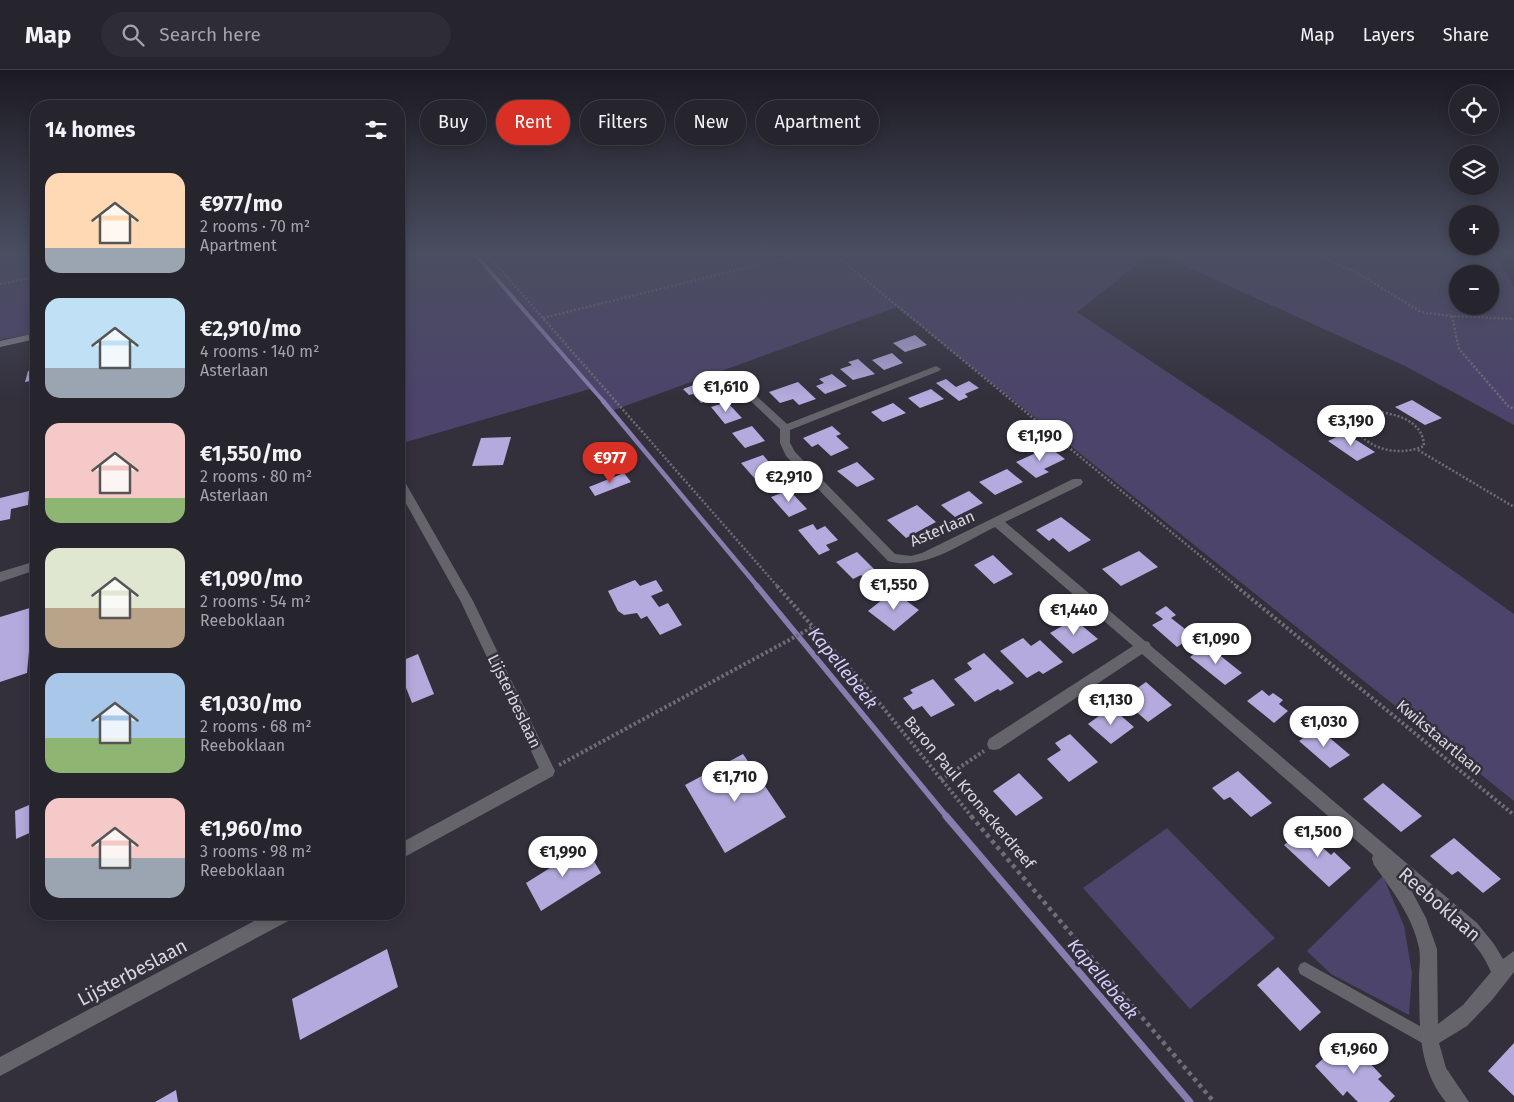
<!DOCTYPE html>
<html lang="en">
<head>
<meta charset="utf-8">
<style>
  :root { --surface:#26242d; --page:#2e2c35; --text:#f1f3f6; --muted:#a4a4aa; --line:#424149; --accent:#d93025 }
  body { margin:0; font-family:"Fira Sans",sans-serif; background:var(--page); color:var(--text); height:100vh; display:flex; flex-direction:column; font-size:19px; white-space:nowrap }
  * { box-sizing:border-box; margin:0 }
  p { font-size:16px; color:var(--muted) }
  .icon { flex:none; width:28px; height:28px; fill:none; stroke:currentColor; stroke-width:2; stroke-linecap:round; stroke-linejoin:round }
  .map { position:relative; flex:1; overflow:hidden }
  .side { position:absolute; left:30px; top:30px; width:375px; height:820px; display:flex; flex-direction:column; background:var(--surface); border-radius:20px; box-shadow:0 2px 12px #0003,0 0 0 1px var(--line) }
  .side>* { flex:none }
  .banner { position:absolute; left:420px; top:30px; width:475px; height:45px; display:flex; gap:10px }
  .tools { position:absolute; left:1449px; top:15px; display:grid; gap:10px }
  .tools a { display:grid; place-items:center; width:50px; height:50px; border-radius:50%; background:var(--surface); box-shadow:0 2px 12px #0003,0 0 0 1px var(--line); font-size:25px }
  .price { position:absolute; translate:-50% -42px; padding:0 11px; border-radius:18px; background:#fff; color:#222; font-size:16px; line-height:32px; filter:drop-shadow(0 1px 2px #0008) }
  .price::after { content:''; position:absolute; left:50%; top:30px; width:15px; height:11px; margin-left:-8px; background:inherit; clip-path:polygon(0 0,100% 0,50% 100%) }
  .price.on { background:var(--accent); color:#fff }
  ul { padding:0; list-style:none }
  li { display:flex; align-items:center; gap:15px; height:125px; padding:0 15px }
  li span { display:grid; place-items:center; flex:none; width:140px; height:100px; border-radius:15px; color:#555 }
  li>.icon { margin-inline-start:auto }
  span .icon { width:60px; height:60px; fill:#fffc; stroke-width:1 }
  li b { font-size:21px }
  h2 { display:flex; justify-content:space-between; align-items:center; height:60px; padding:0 15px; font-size:21px }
  .chip { padding:0 18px; border-radius:22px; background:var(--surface); box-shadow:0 2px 12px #0003,0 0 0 1px var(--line); font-size:18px; line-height:45px }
  .chip.on { background:var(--accent); color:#fff }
  header { display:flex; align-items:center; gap:30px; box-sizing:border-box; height:70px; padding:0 25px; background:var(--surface); border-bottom:1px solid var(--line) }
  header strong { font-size:24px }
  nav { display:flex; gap:28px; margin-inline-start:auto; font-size:18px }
  .search { width:350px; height:45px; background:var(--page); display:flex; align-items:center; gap:12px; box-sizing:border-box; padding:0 18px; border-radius:28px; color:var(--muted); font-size:19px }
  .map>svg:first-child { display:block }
  .green { fill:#4c446a; fill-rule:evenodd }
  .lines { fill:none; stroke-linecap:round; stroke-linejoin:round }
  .stream-far3 { stroke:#877dae; stroke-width:4 }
  .stream-far2 { stroke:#877dae; stroke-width:4.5 }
  .stream-far1 { stroke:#877dae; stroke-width:5.5 }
  .stream { stroke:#877dae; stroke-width:7 }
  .building { fill:#b4aadd }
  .path-far2 { stroke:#6f6d77; stroke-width:2.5; stroke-dasharray:2 2; stroke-linecap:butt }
  .path-far1 { stroke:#6f6d77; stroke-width:4; stroke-dasharray:2.5 2.5; stroke-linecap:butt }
  .path { stroke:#6f6d77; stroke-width:4.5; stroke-dasharray:4 4; stroke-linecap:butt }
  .lane { fill:#65646a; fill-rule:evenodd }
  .street { fill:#65646a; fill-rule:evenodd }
  .secondary { fill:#817f88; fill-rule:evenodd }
  .labels { text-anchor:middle; stroke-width:5; stroke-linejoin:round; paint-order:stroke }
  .street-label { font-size:16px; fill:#d8d7de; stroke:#33303c }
  .water-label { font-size:18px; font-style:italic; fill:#d6cdfa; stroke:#33303c }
  .near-street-label { font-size:19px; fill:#d8d7de; stroke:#33303c }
</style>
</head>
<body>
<header>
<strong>Map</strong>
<div class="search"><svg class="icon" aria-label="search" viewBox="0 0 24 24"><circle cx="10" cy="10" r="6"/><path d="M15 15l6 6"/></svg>Search here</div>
<nav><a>Map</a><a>Layers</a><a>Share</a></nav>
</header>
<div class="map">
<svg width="1514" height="1032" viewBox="0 0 1514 1032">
  <rect width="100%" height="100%" fill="#33303c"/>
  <!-- green -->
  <path class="green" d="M0 183H36V263L0 270Z
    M420 183H1152L1077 242 1268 369 1514 544V731L897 237 614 340 590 319 399 374V188Z
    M1157 183H1495L1514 217V355L1405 296ZM1458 204H1490V236H1458Z
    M1167 758 1275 868 1190 939 1083 818Z
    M1383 806 1404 856 1412 903 1409 945 1331 904 1307 881Z"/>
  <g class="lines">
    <!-- stream-far3 -->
    <path class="stream-far3" d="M474 183 604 332"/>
    <!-- stream-far2 -->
    <path class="stream-far2" d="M603 331 758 517"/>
    <!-- stream-far1 -->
    <path class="stream-far1" d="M757 516 947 747"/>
    <!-- stream -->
    <path class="stream" d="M946 746 1190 1032"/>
  </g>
  <!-- building -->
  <path class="building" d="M915 265 927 275 905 282 893 273Z
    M892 283 903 293 884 300 872 290Z
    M858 289 875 304 853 310 840 299 852 295 848 292Z
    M36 299V310L25 312 28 301Z
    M832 304 847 316 825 324 816 316 824 313 819 309Z
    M946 309 956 317 969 311 979 318 965 324 968 327 959 331 936 313Z
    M707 310 712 316 709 317 719 327 701 333 693 324 689 325 683 319Z
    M798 312 816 329 799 335 793 329 780 333 769 322Z
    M931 319 944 329 920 338 908 328Z
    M1412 330 1442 348 1425 355 1395 337Z
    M727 332 742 348 725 354 711 337Z
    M893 333 906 343 883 352 871 342Z
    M752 356 765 371 745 378 732 363Z
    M832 356 841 364 836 366 849 378 831 386 818 374 812 377 803 368Z
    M1345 363 1375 382 1357 391 1328 371Z
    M511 367 503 395 472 396 481 368Z
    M1049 377 1065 389 1044 399 1049 402 1036 408 1016 392Z
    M763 385 780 405 764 412 761 408 756 410 741 393Z
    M857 392 875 409 857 417 837 401Z
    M1007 399 1023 412 995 425 979 412Z
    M624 403 631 412 595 426 589 417Z
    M789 420 807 439 789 447 771 427Z
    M29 421 28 435 11 439 10 449 0 451V428Z
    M969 421 983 433 955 447 941 435Z
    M917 435 936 452 906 468 887 450Z
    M1061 447 1091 470 1069 482 1053 468 1049 471 1036 460Z
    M813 454 817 460 825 456 838 470 826 475 830 480 819 485 798 460Z
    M1139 481 1158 497 1121 516 1102 499Z
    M857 482 877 502 865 509 861 505 853 509 836 492Z
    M993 485 1013 504 994 514 974 495Z
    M635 510 640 516 656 510 663 521 651 526 659 537 668 533 682 555 660 565 647 546 641 549 637 543 624 545 618 541 608 521Z
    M893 521 919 540 894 561 868 541Z
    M1166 536 1176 545 1171 548 1194 566 1177 577 1152 555 1163 549 1155 543Z
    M33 537 27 603 0 612V547Z
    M1074 549 1098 569 1073 584 1050 563Z
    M1023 568 1031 576 1040 570 1063 592 1043 604 1039 601 1027 608 1000 581Z
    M1207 575 1242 603 1225 615 1190 587Z
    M984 583 1014 613 1000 621 998 619 975 632 954 609 972 599 967 593Z
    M418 584 434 624 412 633 401 605 399 606V592Z
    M933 609 955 635 931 647 922 636 913 640 903 628 913 623 910 620Z
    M1146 612 1172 635 1148 652 1122 629Z
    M1262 620 1269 626 1273 623 1283 630 1279 634 1288 641 1274 653 1247 631Z
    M1111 637 1134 657 1111 674 1088 654Z
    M1318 658 1350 685 1330 698 1299 671Z
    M1070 664 1098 692 1069 712 1047 689 1061 680 1055 673Z
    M743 684 786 747 725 783 685 715Z
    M1238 701 1272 733 1251 747 1230 727 1224 730 1212 718Z
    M1019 703 1043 728 1016 746 993 721Z
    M1383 713 1422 746 1401 762 1363 729Z
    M36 732V760L16 769 15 741Z
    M1303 760 1331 785 1334 782 1351 798 1329 817 1284 775Z
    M1454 768 1501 809 1483 823 1458 801 1452 805 1430 786Z
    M585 776 601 803 541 841 526 813Z
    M387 879 398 917 300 970 292 929Z
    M1278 897 1321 942 1300 961 1257 915Z
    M1346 968 1382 1006 1378 1009 1395 1026 1389 1032H1358L1347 1021 1343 1026 1315 996Z
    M1514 973V1026L1488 1001Z
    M176 1020 178 1032H155Z"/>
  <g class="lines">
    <!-- path-far2 -->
    <path class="path-far2" d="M486 183 778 517
      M833 183 1238 517
      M1309 183 1354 201 1421 242 1452 246 1514 249
      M0 214 36 207
      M1452 246 1459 279 1508 336 1514 339
      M543 248 805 183
      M1370 341C1393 343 1423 349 1424 376 1399 387 1365 380 1353 354L1356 346Z
      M1418 380 1514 437"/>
    <!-- path-far1 -->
    <path class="path-far1" d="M777 516 867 618 972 747
      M1236 516 1514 745
      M559 695 813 557
      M941 710 984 681"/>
    <!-- path -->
    <path class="path" d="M971 746 1214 1032"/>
    <!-- lane -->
    <path class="lane" d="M1305 892 1434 964 1436 969 1434 974 1429 976 1424 974 1300 904 1298 899 1300 894Z"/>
    <!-- street -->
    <path class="street" d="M936 296 941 299 939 301 790 360V373L795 382 895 484 911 486 922 483 1073 409H1081L1083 412 1081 415 1005 452 1145 571 1149 572 1151 576 1477 853 1494 874 1503 889 1514 881V902L1492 930 1467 956 1439 973 1446 998 1469 1032H1446C1416 996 1420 952 1419 909 1419 899 1421 888 1419 878 1413 847 1392 820 1374 795L1372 789 1373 785 1142 584 999 679 994 680 989 679 987 674 989 669 1133 576 995 457C964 472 923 502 888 491L786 386 780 373V359L730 311 732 309H738L787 354ZM1409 816C1437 841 1477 866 1491 902L1463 935 1438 954 1437 879 1426 848Z
      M399 408 405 412 473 531 555 701 553 706 399 790V774L539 698 461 532 399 421Z
      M36 491V500L0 512V502Z
      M267 844H292L290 850 0 1006V987Z"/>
    <!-- secondary -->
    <path class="secondary" d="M402 183H414L399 188V184Z
      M36 263V269L0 277V271Z"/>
  </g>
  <!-- sky -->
  <linearGradient id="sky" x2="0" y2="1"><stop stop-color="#1c1a21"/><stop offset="0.56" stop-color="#4a4e61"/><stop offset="1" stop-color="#4a4e61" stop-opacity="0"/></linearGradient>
  <rect width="1514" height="327" fill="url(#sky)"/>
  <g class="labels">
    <!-- street labels -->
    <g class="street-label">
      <text transform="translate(942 458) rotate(-23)" y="6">Asterlaan</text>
      <text transform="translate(515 631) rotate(64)" y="6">Lijsterbeslaan</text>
      <text transform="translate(1440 667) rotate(40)" y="6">Kwikstaartlaan</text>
      <text transform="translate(970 722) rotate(50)" y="6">Baron Paul Kronackerdreef</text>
    </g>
    <!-- water labels -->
    <g class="water-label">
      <text transform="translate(843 598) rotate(51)" y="6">Kapellebeek</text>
      <text transform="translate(1103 909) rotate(50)" y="6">Kapellebeek</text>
    </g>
    <!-- near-street labels -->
    <g class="near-street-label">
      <text transform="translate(1440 834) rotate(41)" y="7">Reeboklaan</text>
      <text transform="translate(132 902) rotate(-28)" y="7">Lijsterbeslaan</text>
    </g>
  </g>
</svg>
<div class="tools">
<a><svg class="icon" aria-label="locate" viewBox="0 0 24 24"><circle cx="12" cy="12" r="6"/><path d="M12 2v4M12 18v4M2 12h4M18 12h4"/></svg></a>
<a><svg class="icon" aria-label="layers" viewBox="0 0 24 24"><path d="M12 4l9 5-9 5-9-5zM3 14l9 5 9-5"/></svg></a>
<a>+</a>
<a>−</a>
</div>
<b class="price" style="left:726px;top:343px">€1,610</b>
<b class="price" style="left:1351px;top:377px">€3,190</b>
<b class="price" style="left:1040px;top:392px">€1,190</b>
<b class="price on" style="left:610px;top:414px">€977</b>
<b class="price" style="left:789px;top:433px">€2,910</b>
<b class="price" style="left:894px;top:541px">€1,550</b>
<b class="price" style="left:1074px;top:566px">€1,440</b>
<b class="price" style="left:1216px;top:595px">€1,090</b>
<b class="price" style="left:1111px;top:656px">€1,130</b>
<b class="price" style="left:1324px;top:678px">€1,030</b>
<b class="price" style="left:735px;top:733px">€1,710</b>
<b class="price" style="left:1318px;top:788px">€1,500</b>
<b class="price" style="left:563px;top:808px">€1,990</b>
<b class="price" style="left:1354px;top:1005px">€1,960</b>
<div class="banner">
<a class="chip">Buy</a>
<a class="chip on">Rent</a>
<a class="chip">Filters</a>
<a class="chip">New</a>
<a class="chip">Apartment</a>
</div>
<section class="side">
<h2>14 homes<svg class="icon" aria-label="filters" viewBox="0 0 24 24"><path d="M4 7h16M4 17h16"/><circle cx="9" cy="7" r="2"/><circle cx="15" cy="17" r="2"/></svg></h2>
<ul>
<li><span style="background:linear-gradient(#ffd9b3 75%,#9aa5b1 0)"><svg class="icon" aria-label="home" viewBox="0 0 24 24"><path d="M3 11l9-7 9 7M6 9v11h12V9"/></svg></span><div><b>€977/mo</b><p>2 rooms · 70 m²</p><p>Apartment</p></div></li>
<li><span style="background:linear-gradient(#bfe0f5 70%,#9aa5b1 0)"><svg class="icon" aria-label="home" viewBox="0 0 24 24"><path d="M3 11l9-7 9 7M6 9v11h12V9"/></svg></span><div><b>€2,910/mo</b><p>4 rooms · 140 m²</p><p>Asterlaan</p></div></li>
<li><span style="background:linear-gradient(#f6c9c9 75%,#8fb573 0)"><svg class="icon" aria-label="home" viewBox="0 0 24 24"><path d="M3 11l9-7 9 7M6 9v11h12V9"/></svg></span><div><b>€1,550/mo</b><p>2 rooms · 80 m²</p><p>Asterlaan</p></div></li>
<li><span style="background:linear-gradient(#dfe7d0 60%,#b9a48a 0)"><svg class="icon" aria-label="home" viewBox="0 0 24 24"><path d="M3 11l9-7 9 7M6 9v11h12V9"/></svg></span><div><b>€1,090/mo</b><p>2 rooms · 54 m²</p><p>Reeboklaan</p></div></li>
<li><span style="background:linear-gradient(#a9c7e8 65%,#8fb573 0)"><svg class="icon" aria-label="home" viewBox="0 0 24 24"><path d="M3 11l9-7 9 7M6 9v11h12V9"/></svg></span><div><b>€1,030/mo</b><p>2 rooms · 68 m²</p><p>Reeboklaan</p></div></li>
<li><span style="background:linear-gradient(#f6c9c9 60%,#9aa5b1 0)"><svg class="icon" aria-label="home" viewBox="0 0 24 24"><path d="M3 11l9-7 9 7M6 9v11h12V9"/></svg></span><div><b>€1,960/mo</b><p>3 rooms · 98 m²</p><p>Reeboklaan</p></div></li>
</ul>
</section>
</div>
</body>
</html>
